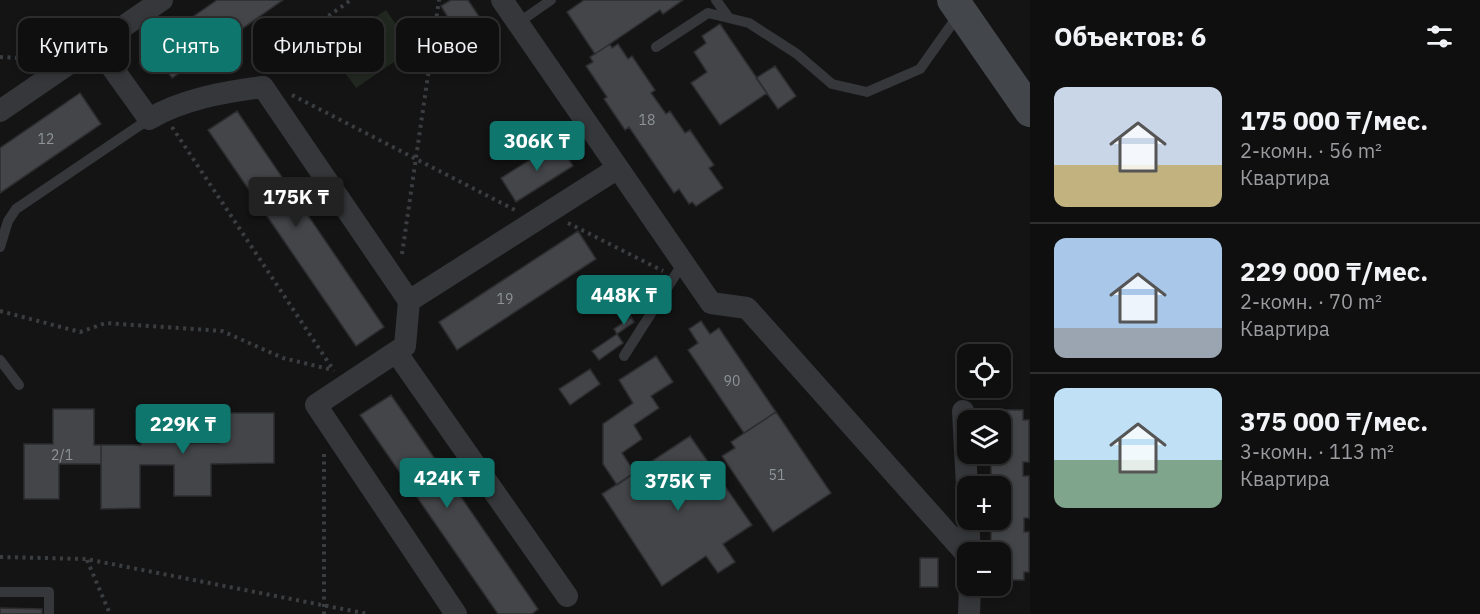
<!DOCTYPE html>
<html lang="ru">
<head>
<meta charset="utf-8">
<style>
  :root { --surface:#0f0f10; --page:#181819; --text:#f1f3f6; --muted:#9b9c9f; --line:#2f2f30; --accent:#0f766e }
  body { margin:0; font-family:"IBM Plex Sans",sans-serif; background:var(--page); color:var(--text); height:100vh; display:flex; flex-direction:column; font-size:22px; white-space:nowrap }
  * { box-sizing:border-box; margin:0 }
  p { font-size:20px; color:var(--muted) }
  .icon { flex:none; width:33px; height:33px; fill:none; stroke:currentColor; stroke-width:2; stroke-linecap:round; stroke-linejoin:round }
  .map { position:relative; flex:1; overflow:hidden }
  .panel { display:flex; flex-direction:column; background:var(--surface); width:450px }
  .panel>* { flex:none }
  .guide { position:absolute; left:18px; top:18px; width:570px; height:54px; display:flex; gap:12px }
  .controls { position:absolute; left:957px; top:344px; display:grid; gap:12px }
  .controls a { display:grid; place-items:center; width:54px; height:54px; border-radius:12px; background:var(--surface); box-shadow:0 3px 9px #0003,0 0 0 2px var(--line); font-size:30px }
  .price { position:absolute; translate:-50% -51px; padding:0 14px; border-radius:6px; background:var(--accent); color:#fff; font-size:20px; line-height:39px; filter:drop-shadow(0 2px 3px #0008) }
  .price::after { content:''; position:absolute; left:50%; top:36px; width:18px; height:14px; margin-left:-9px; background:inherit; clip-path:polygon(0 0,100% 0,50% 100%) }
  .price.current { background:#222; color:#fff }
  ul { padding:0; list-style:none }
  li { display:flex; align-items:center; gap:18px; height:150px; padding:0 24px }
  li+li { border-top:2px solid var(--line) }
  li span { display:grid; place-items:center; flex:none; width:168px; height:120px; border-radius:12px; color:#555 }
  li>.icon { margin-inline-start:auto }
  span .icon { width:72px; height:72px; fill:#fffc; stroke-width:1 }
  li b { font-size:26px }
  h2 { display:flex; justify-content:space-between; align-items:center; height:72px; padding:0 24px; font-size:26px }
  .chip { padding:0 21px; border-radius:12px; background:var(--surface); box-shadow:0 3px 9px #0003,0 0 0 2px var(--line); font-size:21px; line-height:54px }
  .chip.current { background:var(--accent); color:#fff }
  main { display:flex; flex:1; min-height:0 }
  .map>svg:first-child { display:block }
  .green { fill:#212820 }
  .building { fill:#434548; stroke:#2e2e31; stroke-width:1.5 }
  .lines { fill:none; stroke-linecap:round; stroke-linejoin:round }
  .path { stroke:#3b3e41; stroke-width:4; stroke-dasharray:3 4.5; stroke-linecap:butt }
  .lane { stroke:#35373a; stroke-width:10 }
  .street { stroke:#35373a; stroke-width:22 }
  .secondary { stroke:#43464a; stroke-width:32 }
  .labels { text-anchor:middle; stroke-width:4.5; stroke-linejoin:round; paint-order:stroke }
  .number-label { font-size:14px; fill:#8d949a }
</style>
</head>
<body>
<main>
<div class="map">
<svg width="1030" height="614" viewBox="0 0 1030 614">
  <rect width="100%" height="100%" fill="#141415"/>
  <!-- green -->
  <path class="green" d="M386 10 413 49 356 88 328 49Z"/>
  <!-- building -->
  <path class="building" d="M217 0H283L172 78 151 46Z
    M451 0H468L488 30 473 39 463 24 455 29 441 6Z
    M584 0H683L663 14 660 10 595 54 567 12Z
    M720 24 767 93 720 125 691 83 707 72 694 52 706 43 702 36Z
    M610 44 612 48 618 44 628 59 632 56 655 90 651 93 666 114 670 111 685 133 690 130 714 165 709 168 723 188 696 206 692 202 689 204 679 189 674 193 629 127 625 130 604 99 607 97 586 66 593 62 590 57Z
    M775 66 796 96 778 109 756 78Z
    M80 93 101 124 0 193V148Z
    M237 111 384 327 356 346 208 130Z
    M558 142 573 166 516 202 501 178Z
    M578 231 596 259 457 350 439 322Z
    M631 317 634 322 617 334 614 329Z
    M701 321 710 334 719 328 776 412 744 433 688 350 698 343 689 329Z
    M617 334 623 343 599 360 592 351Z
    M656 356 673 382 651 396 659 408 634 425 642 439 622 453 635 473 617 485 603 464V424L633 403 619 380Z
    M590 369 600 384 570 405 559 389Z
    M391 395 538 609 532 614H498L360 415Z
    M53 409H94V445H101V464H59V499H24V444H53Z
    M141 410H179V443H218V413H274V463L211 464V496H174V465H140V508L101 509V445H141Z
    M991 410H1023V420H1029V462H1023V476H1029V518H1024V532H1029V572H1024V580H1000V552H991V519H1000V486H991V453H1000V420H991Z
    M776 412 831 493 773 532 722 456 735 448 731 442Z
    M690 436 752 525 723 544 735 562 718 573 706 556 662 586 602 494Z
    M920 558H938V587H920Z
    M0 608 42 609V614H0Z"/>
  <g class="lines">
    <!-- path -->
    <path class="path" d="M0 57 41 59
      M255 68 351 0
      M292 95 515 210
      M172 127 334 371
      M568 223 663 271
      M402 254 439 0
      M0 311 80 332 106 323 222 331 283 358 333 370
      M324 454V614
      M0 557 86 559 368 614
      M87 560 110 614"/>
    <!-- lane -->
    <path class="lane" d="M716 0 729 18
      M518 23 551 0
      M656 47 708 13 749 23 797 54 832 84 867 92 920 69 959 14
      M0 247 8 221 16 209 149 119
      M624 356 683 263
      M0 360 19 385
      M0 592H49V614"/>
    <!-- street -->
    <path class="street" d="M96 45 149 119C183 99 224 92 263 87L409 301
      M0 111 162 0
      M618 168 711 303 747 308 968 556
      M396 352 567 596
      M963 411 968 505
      M968 519 970 552
      M456 614 316 405 405 346 409 301 618 168 502 0
      M969 614 970 585"/>
    <!-- secondary -->
    <path class="secondary" d="M953 0 1030 111"/>
  </g>
  <g class="labels">
    <!-- number labels -->
    <g class="number-label">
      <text x="647" y="125">18</text>
      <text x="46" y="144">12</text>
      <text x="505" y="304">19</text>
      <text x="732" y="386">90</text>
      <text x="62" y="460">2/1</text>
      <text x="777" y="480">51</text>
    </g>
  </g>
</svg>
<div class="controls">
<a><svg class="icon" aria-label="locate" viewBox="0 0 24 24"><circle cx="12" cy="12" r="6"/><path d="M12 2v4M12 18v4M2 12h4M18 12h4"/></svg></a>
<a><svg class="icon" aria-label="layers" viewBox="0 0 24 24"><path d="M12 4l9 5-9 5-9-5zM3 14l9 5 9-5"/></svg></a>
<a>+</a>
<a>−</a>
</div>
<b class="price" style="left:537px;top:172px">306K ₸</b>
<b class="price current" style="left:296px;top:228px">175K ₸</b>
<b class="price" style="left:624px;top:326px">448K ₸</b>
<b class="price" style="left:183px;top:455px">229K ₸</b>
<b class="price" style="left:447px;top:509px">424K ₸</b>
<b class="price" style="left:678px;top:512px">375K ₸</b>
<div class="guide">
<a class="chip">Купить</a>
<a class="chip current">Снять</a>
<a class="chip">Фильтры</a>
<a class="chip">Новое</a>
</div>
</div>
<section class="panel">
<h2>Объектов: 6<svg class="icon" aria-label="filters" viewBox="0 0 24 24"><path d="M4 7h16M4 17h16"/><circle cx="9" cy="7" r="2"/><circle cx="15" cy="17" r="2"/></svg></h2>
<ul>
<li><span style="background:linear-gradient(#c9d6e8 65%,#c2b280 0)"><svg class="icon" aria-label="home" viewBox="0 0 24 24"><path d="M3 11l9-7 9 7M6 9v11h12V9"/></svg></span><div><b>175 000 ₸/мес.</b><p>2-комн. · 56 m²</p><p>Квартира</p></div></li>
<li><span style="background:linear-gradient(#a9c7e8 75%,#9aa5b1 0)"><svg class="icon" aria-label="home" viewBox="0 0 24 24"><path d="M3 11l9-7 9 7M6 9v11h12V9"/></svg></span><div><b>229 000 ₸/мес.</b><p>2-комн. · 70 m²</p><p>Квартира</p></div></li>
<li><span style="background:linear-gradient(#bfe0f5 60%,#7fa58c 0)"><svg class="icon" aria-label="home" viewBox="0 0 24 24"><path d="M3 11l9-7 9 7M6 9v11h12V9"/></svg></span><div><b>375 000 ₸/мес.</b><p>3-комн. · 113 m²</p><p>Квартира</p></div></li>
</ul>
</section>
</main>
</body>
</html>
